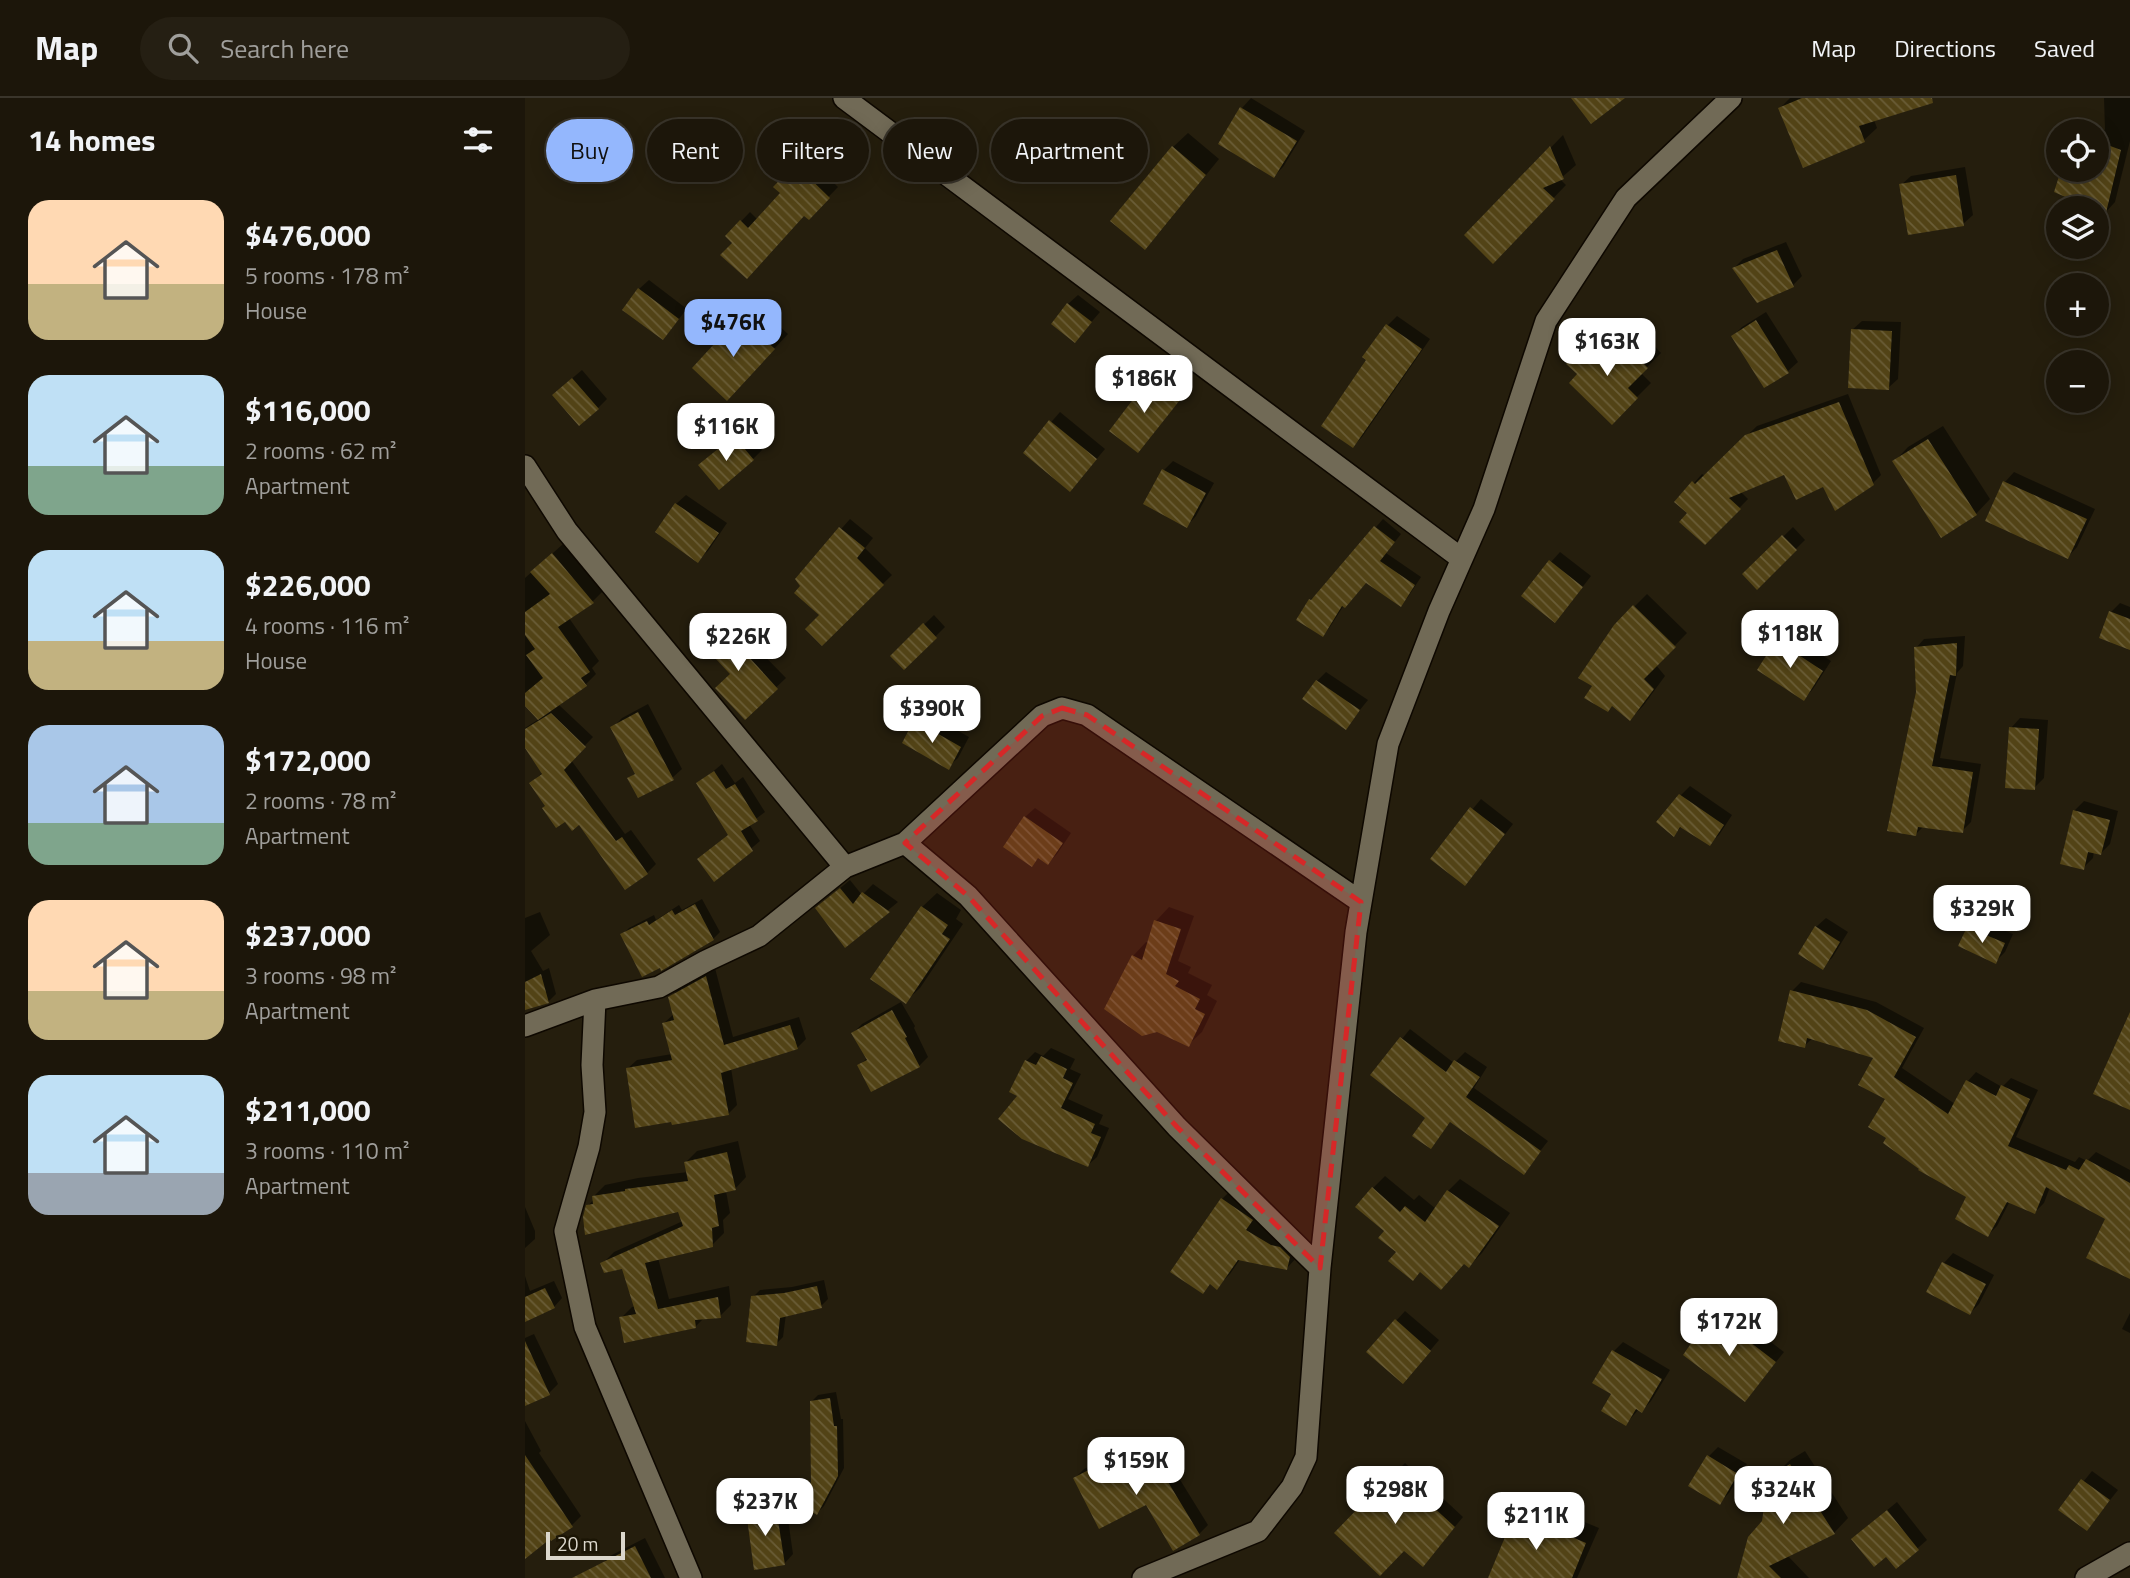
<!DOCTYPE html>
<html lang="en">
<head>
<meta charset="utf-8">
<style>
  :root { --surface:#1c160a; --page:#251f13; --text:#f1f3f6; --muted:#a09f9c; --line:#3a352b; --accent:#94b7fd }
  body { margin:0; font-family:"Titillium Web",sans-serif; background:var(--page); color:var(--text); height:100vh; display:flex; flex-direction:column; font-size:26px; white-space:nowrap }
  * { box-sizing:border-box; margin:0 }
  p { font-size:23px; color:var(--muted) }
  .icon { flex:none; width:38px; height:38px; fill:none; stroke:currentColor; stroke-width:2; stroke-linecap:round; stroke-linejoin:round }
  .map { position:relative; flex:1; overflow:hidden }
  .panel { display:flex; flex-direction:column; background:var(--surface); width:525px }
  .panel>* { flex:none }
  .top-card { position:absolute; left:21px; top:21px; width:665px; height:63px; display:flex; gap:14px }
  .buttons { position:absolute; left:1521px; top:21px; display:grid; gap:14px }
  .buttons a { display:grid; place-items:center; width:63px; height:63px; border-radius:50%; background:var(--surface); box-shadow:0 4px 18px #0003,0 0 0 2px var(--line); font-size:35px }
  .scale { position:absolute; left:21px; bottom:18px; width:79px; box-sizing:border-box; padding-left:7px; border:4px solid #dbd7cc; border-top:0; font-size:19px; line-height:24px; white-space:nowrap; color:#dbd7cc; -webkit-text-stroke:5px #1b1505; paint-order:stroke }
  .price { position:absolute; translate:-50% -60px; padding:0 16px; border-radius:14px; background:#fff; color:#222; font-size:23px; line-height:46px; filter:drop-shadow(0 2px 4px #0008) }
  .price::after { content:''; position:absolute; left:50%; top:42px; width:21px; height:16px; margin-left:-10px; background:inherit; clip-path:polygon(0 0,100% 0,50% 100%) }
  .price.active { background:var(--accent); color:#111 }
  ul { padding:0; list-style:none }
  li { display:flex; align-items:center; gap:21px; height:175px; padding:0 28px }
  li span { display:grid; place-items:center; flex:none; width:196px; height:140px; border-radius:21px; color:#555 }
  li>.icon { margin-inline-start:auto }
  span .icon { width:84px; height:84px; fill:#fffc; stroke-width:1 }
  li b { font-size:30px }
  h2 { display:flex; justify-content:space-between; align-items:center; height:84px; padding:0 28px; font-size:30px }
  .pill { padding:0 24px; border-radius:32px; background:var(--surface); box-shadow:0 4px 18px #0003,0 0 0 2px var(--line); font-size:24px; line-height:63px }
  .pill.active { background:var(--accent); color:#111 }
  header { display:flex; align-items:center; gap:42px; box-sizing:border-box; height:98px; padding:0 35px; background:var(--surface); border-bottom:2px solid var(--line) }
  header strong { font-size:33px }
  nav { display:flex; gap:38px; margin-inline-start:auto; font-size:24px }
  .search { width:490px; height:63px; background:var(--page); display:flex; align-items:center; gap:18px; box-sizing:border-box; padding:0 24px; border-radius:38px; color:var(--muted); font-size:26px }
  main { display:flex; flex:1; min-height:0 }
  .map>svg:first-child { display:block }
  .shadow { fill:#0007 }
  .building { fill:url(#building-back-hatch) }
  .lines { fill:none; stroke-linecap:round; stroke-linejoin:round }
  .minor-casing { stroke:#0e0800; stroke-width:24 }
  .tertiary-casing { stroke:#0e0800; stroke-width:24 }
  .minor { stroke:#716a56; stroke-width:21 }
  .tertiary { stroke:#716a56; stroke-width:21 }
  .marked { fill:#d62828; fill-opacity:0.2; stroke:#d62828; stroke-width:5; stroke-dasharray:14 9; stroke-linejoin:round }
</style>
</head>
<body>
<header>
<strong>Map</strong>
<div class="search"><svg class="icon" aria-label="search" viewBox="0 0 24 24"><circle cx="10" cy="10" r="6"/><path d="M15 15l6 6"/></svg>Search here</div>
<nav><a>Map</a><a>Directions</a><a>Saved</a></nav>
</header>
<main>
<section class="panel">
<h2>14 homes<svg class="icon" aria-label="filters" viewBox="0 0 24 24"><path d="M4 7h16M4 17h16"/><circle cx="9" cy="7" r="2"/><circle cx="15" cy="17" r="2"/></svg></h2>
<ul>
<li><span style="background:linear-gradient(#ffd9b3 60%,#c2b280 0)"><svg class="icon" aria-label="home" viewBox="0 0 24 24"><path d="M3 11l9-7 9 7M6 9v11h12V9"/></svg></span><div><b>$476,000</b><p>5 rooms · 178 m²</p><p>House</p></div></li>
<li><span style="background:linear-gradient(#bfe0f5 65%,#7fa58c 0)"><svg class="icon" aria-label="home" viewBox="0 0 24 24"><path d="M3 11l9-7 9 7M6 9v11h12V9"/></svg></span><div><b>$116,000</b><p>2 rooms · 62 m²</p><p>Apartment</p></div></li>
<li><span style="background:linear-gradient(#bfe0f5 65%,#c2b280 0)"><svg class="icon" aria-label="home" viewBox="0 0 24 24"><path d="M3 11l9-7 9 7M6 9v11h12V9"/></svg></span><div><b>$226,000</b><p>4 rooms · 116 m²</p><p>House</p></div></li>
<li><span style="background:linear-gradient(#a9c7e8 70%,#7fa58c 0)"><svg class="icon" aria-label="home" viewBox="0 0 24 24"><path d="M3 11l9-7 9 7M6 9v11h12V9"/></svg></span><div><b>$172,000</b><p>2 rooms · 78 m²</p><p>Apartment</p></div></li>
<li><span style="background:linear-gradient(#ffd9b3 65%,#c2b280 0)"><svg class="icon" aria-label="home" viewBox="0 0 24 24"><path d="M3 11l9-7 9 7M6 9v11h12V9"/></svg></span><div><b>$237,000</b><p>3 rooms · 98 m²</p><p>Apartment</p></div></li>
<li><span style="background:linear-gradient(#bfe0f5 70%,#9aa5b1 0)"><svg class="icon" aria-label="home" viewBox="0 0 24 24"><path d="M3 11l9-7 9 7M6 9v11h12V9"/></svg></span><div><b>$211,000</b><p>3 rooms · 110 m²</p><p>Apartment</p></div></li>
</ul>
</section>
<div class="map">
<svg width="1605" height="1480" viewBox="0 0 1605 1480">
  <defs>
    <pattern id="building-back-hatch" width="6" height="6" patternUnits="userSpaceOnUse" patternTransform="scale(1.75)"><rect width="6" height="6" fill="#524316"/><path d="M-1 5l2 2M0 0l6 6M5-1l2 2" fill="none" stroke="#6a5d37"/></pattern>
  </defs>
  <rect width="100%" height="100%" fill="#251e0d"/>
  <!-- shadow -->
  <path class="shadow" d="M726 0 780 33 758 69 749 78 695 45 717 10Z
    M1265 0H1407L1349 22 1352 30 1339 42 1255 10Z
    M1579 0H1605V43L1590 104 1580 115 1531 93 1538 72H1572V33H1550L1559 25 1580 32Z
    M663 35 694 61 634 135 620 149 648 49Z
    M1038 37 1051 67 1035 81 1041 87 968 163 941 137Z
    M281 58 313 89 283 120 280 116 209 144 202 138 225 114 233 122 258 95 251 89Z
    M1440 69 1448 117 1438 126 1376 87 1386 78Z
    M1261 144 1277 178 1268 187 1209 170 1218 161Z
    M124 182 162 211 138 240 114 191Z
    M553 197 575 214 550 243 543 206Z
    M230 206 263 236 216 286 169 270Z
    M1241 214 1273 264 1263 273 1240 288 1208 238 1217 229Z
    M872 218 905 241 837 339 828 348 843 261 863 227Z
    M1337 223 1376 224 1373 281 1363 290 1327 232Z
    M1107 225 1136 255 1116 275 1126 285 1087 324 1054 276 1043 266 1074 234 1086 245Z
    M636 271 663 292 613 353 627 281Z
    M57 272 82 301 73 310 38 288Z
    M1323 296 1356 377 1347 386 1299 387 1260 375 1215 393 1223 401 1180 445 1164 415 1169 385 1177 376 1180 378 1232 328Z
    M535 314 580 351 554 382 500 354Z
    M1418 328 1465 401 1451 416 1369 364 1383 349Z
    M219 330 237 352 228 361 185 358Z
    M648 363 689 385 671 418 662 428 639 372Z
    M1489 374 1570 411 1552 449 1543 459 1462 422 1480 384Z
    M161 397 202 425 183 453 173 462 151 406Z
    M325 421 348 440 340 450 367 477 297 545V517L272 481Z
    M858 421 876 436 861 455 896 479 883 499 875 506 842 484 819 507 805 529 798 537 785 502 794 495Z
    M1268 429 1280 442 1232 489 1220 476Z
    M38 446 78 493 68 503 44 520 74 563 67 570 71 576 60 587 33 606 68 639 46 662 100 736 106 732 131 766 122 775 54 725 22 707 6 685 18 674 0 646V630L14 621 0 605V480Z
    M1035 454 1066 478 1039 513 1026 464Z
    M1122 496 1162 535 1131 567 1140 578 1118 608 1105 621 1070 588 1090 528Z
    M1595 505 1605 509V550L1586 514Z
    M202 516 224 539 222 540 261 580 220 619 207 576 175 542Z
    M409 517 420 529 379 570 367 558Z
    M1262 534 1306 563 1288 591 1279 601 1234 571 1253 543Z
    M1440 538 1438 568 1432 575 1415 660 1456 666 1446 724 1437 733 1399 728 1391 736 1392 594 1391 550 1399 541Z
    M801 574 843 602 821 629 792 583Z
    M123 606 157 671 147 680 104 681 111 674 88 629 97 620Z
    M400 614 444 639 433 660 423 669 391 623Z
    M1495 620 1523 622 1519 680 1509 690 1486 630Z
    M197 666 210 685 218 679 240 714 224 726 235 743 190 781 204 736 173 686Z
    M1165 688 1207 717 1194 737 1184 746 1157 728 1149 737 1155 698Z
    M956 701 988 726 949 776 907 760Z
    M1559 703 1593 713 1585 746 1576 755 1569 753 1568 760 1558 770 1549 713Z
    M510 710 546 735 532 756 523 765 514 759 506 767 500 719Z
    M325 782 337 797 348 786 373 804 321 847 302 801Z
    M412 795 436 812 431 821 438 826 395 890 380 904 397 809Z
    M177 801 195 834 188 841 97 837 104 830 129 817 131 822 154 807 157 812Z
    M644 809 669 818 653 863 666 869 663 875 687 887 682 897 692 903 677 934 663 947 608 858 621 844 624 845 631 823Z
    M15 814 25 837 6 853 18 873 24 870 31 896 23 904 0 910V820Z
    M1301 820 1323 834 1307 860 1297 869 1291 829Z
    M1453 821 1488 836 1480 854 1471 863 1443 830Z
    M190 870 208 939 274 919 281 941 272 950 206 970 212 1007 203 1016 102 971 112 962 147 956 139 925 149 916 145 900 154 890Z
    M1276 884 1351 904 1399 930 1377 970 1430 1006 1443 983 1451 974 1477 989 1486 980 1513 992 1491 1039 1550 1064 1554 1059 1562 1063 1571 1054 1605 1072V1179L1583 1121 1525 1089 1519 1105 1510 1114 1485 1103 1472 1128 1463 1137 1443 1098 1364 1040 1362 1001 1351 959 1288 940 1279 948 1267 893Z
    M376 904 390 928 389 930 403 959 394 968 335 967 342 960 328 935 337 926Z
    M885 931 929 965 940 954 962 969 949 990 1023 1043 998 1075 926 1023 906 1049 902 1020 848 977Z
    M526 950 550 961 545 971 556 976 543 1001 578 1017 574 1026 584 1030 572 1059 563 1067 495 997 501 963 510 954 518 958Z
    M213 1043 221 1079 210 1091 201 1093 205 1115 198 1122 199 1135 187 1147 133 1160 144 1201 204 1188 206 1207 195 1218 180 1219 170 1229 96 1220 107 1209 111 1208 99 1169 77 1166 89 1154 158 1123 154 1112 63 1108 69 1101V1098L80 1087 113 1080 163 1074 161 1064 172 1053Z
    M860 1078 889 1102 894 1097 911 1111 923 1093 935 1081 985 1115 957 1155 944 1168 940 1164 873 1154 861 1133 848 1090Z
    M710 1088 775 1156 762 1170 716 1160 705 1176 692 1189 686 1185 678 1194 697 1101Z
    M0 1109 10 1133V1141L0 1150Z
    M1428 1155 1469 1177 1454 1206 1445 1215 1403 1194 1419 1165Z
    M0 1178 5 1193 29 1183 37 1200 29 1209 0 1222Z
    M299 1182 303 1201 296 1208 261 1216 258 1239 251 1246 228 1199 235 1192 267 1189Z
    M1198 1207 1259 1254 1220 1302 1189 1216Z
    M880 1213 914 1242 887 1274 871 1223Z
    M1605 1215V1235L1597 1231Z
    M9 1236 33 1286 24 1295 0 1306V1240Z
    M1098 1244 1145 1272 1126 1303 1117 1313 1114 1311 1101 1326 1088 1296V1254Z
    M311 1294 316 1321H318L319 1370 299 1408 292 1415 288 1384 286 1304 293 1297Z
    M0 1323 16 1353 14 1355 56 1418 47 1427 25 1438 0 1459Z
    M633 1344 647 1373 649 1372 683 1427 674 1436 621 1405 550 1380 559 1371 590 1355 595 1364Z
    M1193 1349 1222 1366 1204 1395 1194 1405 1166 1387 1184 1358Z
    M1280 1353 1323 1420 1309 1435 1262 1457 1284 1480H1213L1239 1423 1250 1377 1265 1362Z
    M880 1365 938 1419 898 1467 879 1451 811 1435Z
    M1567 1373 1593 1392 1562 1431 1536 1411Z
    M260 1400 268 1456 259 1466 222 1413 232 1404Z
    M1006 1402 1074 1430 1052 1480H973L992 1416Z
    M1372 1404 1402 1442 1371 1469 1338 1432Z
    M120 1440 140 1480H83L76 1467 85 1458Z"/>
  <!-- building -->
  <path class="building" d="M1046 0H1100L1066 26Z
    M1277 0H1407L1408 5 1334 28 1340 44 1278 70 1253 10Z
    M715 9 772 43 749 80 693 46Z
    M1572 43 1596 52 1580 119 1572 118V110H1566L1529 94 1536 72H1572Z
    M647 48 681 77 620 152 585 123Z
    M1025 48 1039 81 1018 90 1030 101 968 166 939 137Z
    M270 66 305 100 284 122 279 118 222 181 195 157 207 145 200 138 215 122 223 130 255 95 248 89Z
    M1431 77 1439 128 1383 137 1374 86Z
    M1252 152 1269 189 1232 205 1207 170Z
    M113 190 154 221 138 242 97 212Z
    M542 205 567 224 550 245 526 226Z
    M214 219 250 251 202 303 167 270Z
    M1231 222 1264 275 1239 290 1206 238Z
    M861 226 897 251 828 350 796 328 841 262 837 259Z
    M1326 231 1367 233 1364 292 1323 290Z
    M1091 238 1123 270 1103 290 1113 300 1087 327 1044 285 1052 276 1041 266 1059 247 1071 258Z
    M625 279 655 302 613 355 584 333Z
    M47 280 74 311 54 328 27 297Z
    M1314 304 1349 387 1310 413 1298 389 1271 402 1259 377 1204 400 1216 411 1180 447 1154 424 1162 415 1149 404 1167 383 1170 386 1220 337Z
    M524 322 572 361 545 394 498 355Z
    M209 338 229 362 194 392 173 367Z
    M1403 341 1452 417 1416 440 1367 363Z
    M637 371 681 395 662 430 618 406Z
    M1478 383 1562 421 1543 461 1460 423Z
    M150 405 194 435 173 465 130 434Z
    M849 428 870 444 855 463 890 487 876 509 841 485 820 510 817 508 798 539 771 522 784 501 786 502Z
    M314 429 340 450 332 460 359 487 297 548 280 531 294 517 269 495 275 488 270 481Z
    M1257 437 1272 452 1232 492 1217 476Z
    M27 455 69 505 33 529 65 574 56 580 62 588 13 622 0 608V595L18 580 1 557 10 551 0 537V514L25 496 5 474Z
    M1024 462 1058 489 1030 525 996 498Z
    M1108 507 1151 549 1119 581 1129 591 1105 623 1087 608 1083 614 1059 600 1067 588 1053 580 1089 527Z
    M1584 513 1605 521V552L1574 540Z
    M192 524 253 591 220 622 190 590 205 576 173 542Z
    M398 525 412 540 379 572 365 558Z
    M1251 542 1298 573 1279 603 1232 572Z
    M1432 545 1431 578 1425 577 1407 668 1448 674 1438 735 1393 729 1391 738 1362 733 1391 594 1389 549Z
    M791 582 835 612 821 632 777 601Z
    M113 614 149 682 113 700 102 680 110 676 85 629Z
    M26 615 61 649 39 672 91 743 97 739 123 776 100 792 54 727 47 733 40 724 31 730 17 710 20 708 4 685 17 676 0 650V631Z
    M389 622 436 649 424 672 377 645Z
    M1484 629 1514 631 1510 692 1480 690Z
    M189 673 201 691 210 686 233 723 216 733 228 753 189 784 172 761 203 737 171 685Z
    M1154 696 1199 727 1185 748 1155 729 1149 739 1131 724Z
    M945 709 980 736 940 788 905 761Z
    M1548 712 1585 722 1576 757 1563 754 1559 772 1535 766Z
    M499 718 538 745 523 767 513 760 507 769 478 749Z
    M315 790 328 806 337 794 365 814 320 850 290 810Z
    M170 806 189 842 136 873 135 870 117 879 95 836 122 823 124 827 147 812 150 817Z
    M396 808 423 827 417 836 425 841 381 906 345 881Z
    M629 822 656 831 641 876 654 883 650 888 675 901 670 911 680 916 664 949 632 934 617 938 579 911 607 857 617 862Z
    M1290 828 1315 844 1298 872 1273 856Z
    M1442 829 1480 845 1471 866 1433 848Z
    M16 876 24 905 0 912V884Z
    M181 878 199 947 265 927 273 951 196 975 204 1017 147 1027 146 1024 110 1030 101 970 147 962 137 925 149 922 143 899Z
    M1265 892 1342 912 1391 939 1369 979 1423 1016 1441 982 1471 998 1476 987 1505 1001 1483 1048 1541 1072 1544 1067 1554 1072 1561 1061 1605 1085V1181L1561 1160 1580 1121 1521 1089 1510 1116 1482 1104 1463 1139 1430 1121 1441 1099 1393 1072 1394 1071 1358 1045 1361 1040 1343 1029 1360 1001 1333 987 1348 960 1282 940 1280 950 1253 943Z
    M367 912 382 939 380 940 395 969 346 994 332 967 342 962 326 935Z
    M1605 914V1012L1568 996Z
    M875 939 921 974 929 962 955 979 941 999 1016 1053 999 1077 925 1024 906 1051 887 1038 900 1020 845 977Z
    M516 958 542 971 538 980 548 985 536 1010 570 1026 566 1035 576 1039 563 1069 497 1041 473 1021 492 998 484 994 500 962 511 967Z
    M202 1054 211 1092 189 1097 194 1128 187 1130 188 1149 120 1165 133 1211 193 1199 196 1220 170 1222 171 1230 99 1245 94 1219 111 1216 97 1171 79 1175 75 1165 158 1128 153 1114 60 1137 58 1119 61 1107 68 1106 67 1098 100 1093V1091L163 1083 159 1064Z
    M847 1089 875 1114 880 1108 900 1124 922 1092 974 1128 944 1170 939 1166 916 1192 895 1174 888 1183 863 1163 871 1154 853 1140 859 1133 830 1109Z
    M696 1100 728 1122 721 1132 746 1147 755 1149 765 1159 762 1172 713 1162 692 1192 685 1186 678 1196 645 1174Z
    M1417 1164 1461 1186 1445 1217 1401 1194Z
    M292 1188 297 1210 255 1220 252 1248 221 1244 226 1198 259 1195Z
    M20 1190 30 1210 0 1224V1199Z
    M1187 1215 1251 1264 1220 1304 1158 1257Z
    M870 1221 906 1253 878 1286 841 1254Z
    M0 1243 25 1297 0 1308Z
    M1087 1252 1137 1281 1117 1315 1111 1311 1101 1328 1076 1313 1086 1296 1067 1285Z
    M305 1300 309 1328H312L313 1378 292 1417 274 1407 286 1384 285 1303Z
    M624 1351 638 1380 640 1379 675 1437 648 1453 621 1407 574 1431 548 1380 581 1363 586 1371Z
    M0 1357 48 1429 26 1443 25 1441 0 1461Z
    M1182 1357 1213 1376 1195 1407 1163 1388Z
    M1265 1366 1310 1436 1244 1468 1256 1480H1212L1223 1439 1237 1423 1241 1394 1249 1376Z
    M869 1373 930 1429 898 1469 879 1453 855 1478 809 1435Z
    M1556 1381 1585 1402 1562 1433 1533 1412Z
    M251 1409 260 1467 229 1472 221 1413Z
    M1362 1412 1394 1452 1371 1471 1361 1459 1349 1469 1326 1441Z
    M990 1415 1061 1445 1047 1480H963Z
    M110 1448 126 1480H47Z"/>
  <g class="lines">
    <!-- minor casing -->
    <g class="minor-casing">
      <path id="minor" d="M319 0 937 461
        M0 368 42 433 320 769 380 745 443 798 652 1029 795 1170
        M380 745 517 618 537 610 562 617 836 804
        M70 902 67 967 70 1014 64 1049 40 1133 60 1229 166 1480
        M0 928 70 902 134 889 181 863 234 838 320 769
        M618 1480 733 1433 767 1389 781 1359 795 1170 831 834 863 646 914 513 959 411 1021 223 1101 100 1206 0"/>
    </g>
    <!-- tertiary casing -->
    <g class="tertiary-casing">
      <path id="tertiary" d="M1561 1480 1605 1455"/>
    </g>
    <!-- minor -->
    <use href="#minor" class="minor"/>
    <!-- tertiary -->
    <use href="#tertiary" class="tertiary"/>
  </g>
  <!-- marked area -->
  <path class="marked" d="M537 610 562 617 836 804 795 1170 652 1029 443 798 380 745 517 618Z"/>
</svg>
<div class="buttons">
<a><svg class="icon" aria-label="locate" viewBox="0 0 24 24"><circle cx="12" cy="12" r="6"/><path d="M12 2v4M12 18v4M2 12h4M18 12h4"/></svg></a>
<a><svg class="icon" aria-label="layers" viewBox="0 0 24 24"><path d="M12 4l9 5-9 5-9-5zM3 14l9 5 9-5"/></svg></a>
<a>+</a>
<a>−</a>
</div>
<div class="scale">20 m</div>
<b class="price active" style="left:208px;top:261px">$476K</b>
<b class="price" style="left:1082px;top:280px">$163K</b>
<b class="price" style="left:619px;top:317px">$186K</b>
<b class="price" style="left:201px;top:365px">$116K</b>
<b class="price" style="left:1265px;top:572px">$118K</b>
<b class="price" style="left:213px;top:575px">$226K</b>
<b class="price" style="left:407px;top:647px">$390K</b>
<b class="price" style="left:1457px;top:847px">$329K</b>
<b class="price" style="left:1204px;top:1260px">$172K</b>
<b class="price" style="left:611px;top:1399px">$159K</b>
<b class="price" style="left:870px;top:1428px">$298K</b>
<b class="price" style="left:1258px;top:1428px">$324K</b>
<b class="price" style="left:240px;top:1440px">$237K</b>
<b class="price" style="left:1011px;top:1454px">$211K</b>
<div class="top-card">
<a class="pill active">Buy</a>
<a class="pill">Rent</a>
<a class="pill">Filters</a>
<a class="pill">New</a>
<a class="pill">Apartment</a>
</div>
</div>
</main>
</body>
</html>
